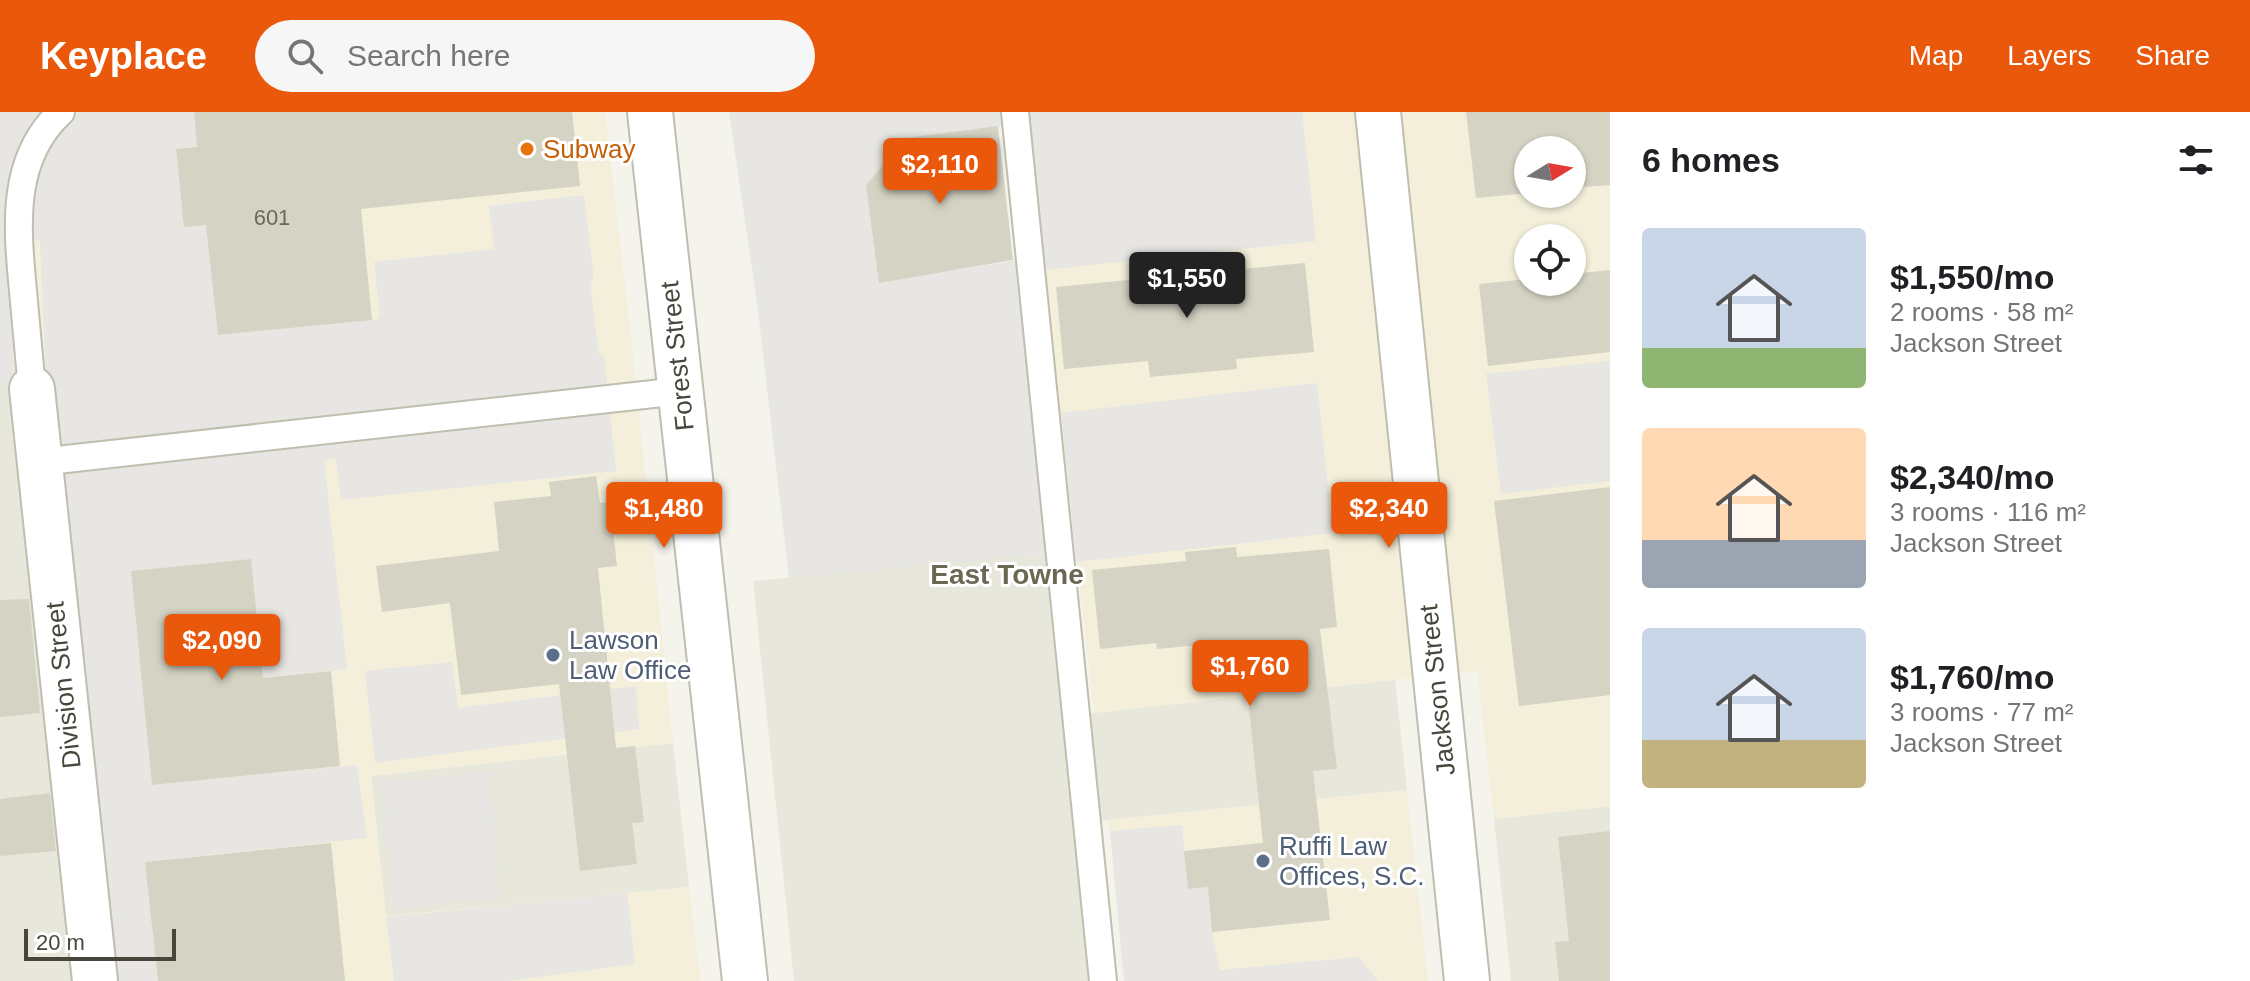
<!DOCTYPE html>
<html lang="en">
<head>
<meta charset="utf-8">
<style>
  :root { --surface:#fff; --page:#f6f6f6; --text:#202124; --muted:#757577; --accent:#ea580c }
  body { margin:0; font-family:Helvetica,sans-serif; background:var(--page); color:var(--text); height:100vh; display:flex; flex-direction:column; font-size:30px; white-space:nowrap }
  * { box-sizing:border-box; margin:0 }
  p { font-size:26px; color:var(--muted) }
  .icon { flex:none; width:44px; height:44px; fill:none; stroke:currentColor; stroke-width:2; stroke-linecap:round; stroke-linejoin:round }
  .map { position:relative; flex:1; overflow:hidden }
  .panel { display:flex; flex-direction:column; background:var(--surface); width:640px }
  .panel>* { flex:none }
  .needle { width:52px; rotate:79deg }
  .tools { position:absolute; left:1514px; top:24px; display:grid; gap:16px }
  .tools a { display:grid; place-items:center; width:72px; height:72px; border-radius:50%; background:var(--surface); box-shadow:0 2px 6px #0004; font-size:40px }
  .scale { position:absolute; left:24px; bottom:20px; width:152px; box-sizing:border-box; padding-left:8px; border:4px solid #48463a; border-top:0; font-size:22px; line-height:28px; white-space:nowrap; color:#48463a; -webkit-text-stroke:6px #fff; paint-order:stroke }
  .price { position:absolute; translate:-50% -68px; padding:0 18px; border-radius:8px; background:var(--accent); color:#fff; font-size:26px; line-height:52px; filter:drop-shadow(0 2px 4px #0008) }
  .price::after { content:''; position:absolute; left:50%; top:48px; width:24px; height:18px; margin-left:-12px; background:inherit; clip-path:polygon(0 0,100% 0,50% 100%) }
  .price.selected { background:#222; color:#fff }
  ul { padding:0; list-style:none }
  li { display:flex; align-items:center; gap:24px; height:200px; padding:0 32px }
  li span { display:grid; place-items:center; flex:none; width:224px; height:160px; border-radius:8px; color:#555 }
  li>.icon { margin-inline-start:auto }
  span .icon { width:96px; height:96px; fill:#fffc; stroke-width:1 }
  li b { font-size:34px }
  h2 { display:flex; justify-content:space-between; align-items:center; height:96px; padding:0 32px; font-size:34px }
  header { display:flex; align-items:center; gap:48px; box-sizing:border-box; height:112px; padding:0 40px; background:var(--accent); color:#fff }
  header strong { font-size:38px }
  nav { display:flex; gap:44px; margin-inline-start:auto; font-size:28px }
  .search { width:560px; height:72px; background:var(--page); display:flex; align-items:center; gap:20px; box-sizing:border-box; padding:0 28px; border-radius:44px; color:var(--muted); font-size:30px }
  main { display:flex; flex:1; min-height:0 }
  .map>svg:first-child { display:block }
  .residential { fill:#e8e7db }
  .commercial { fill:#f3efda; fill-rule:evenodd }
  .parking { fill:#e7e6e3 }
  .building { fill:#d5d3c3 }
  .lines { fill:none; stroke-linecap:round; stroke-linejoin:round }
  .service-casing { stroke:#bfbeaf; stroke-width:30 }
  .minor-casing { stroke:#bfbeaf; stroke-width:48 }
  .tertiary-casing { stroke:#bfbeaf; stroke-width:48 }
  .service { stroke:#fff; stroke-width:26 }
  .minor { stroke:#fff; stroke-width:44 }
  .tertiary { stroke:#fff; stroke-width:44 }
  .food-dot { fill:#e8710a; stroke:#fff; stroke-width:3 }
  .service-dot { fill:#5c6f8a; stroke:#fff; stroke-width:3 }
  .labels { text-anchor:middle; stroke-width:6; stroke-linejoin:round; paint-order:stroke }
  .number-label { font-size:22px; fill:#6b695c }
  .food-label { font-size:26px; fill:#c56008; stroke:#fff; text-anchor:start }
  .street-label { font-size:26px; fill:#48463a; stroke:#fff }
  .service-label { font-size:26px; fill:#4e5e75; stroke:#fff; text-anchor:start }
  .neighbourhood-label { font-size:28px; font-weight:bold; fill:#6a6753; stroke:#fff }
</style>
</head>
<body>
<header>
<strong>Keyplace</strong>
<div class="search"><svg class="icon" aria-label="search" viewBox="0 0 24 24"><circle cx="10" cy="10" r="6"/><path d="M15 15l6 6"/></svg>Search here</div>
<nav><a>Map</a><a>Layers</a><a>Share</a></nav>
</header>
<main>
<div class="map">
<svg width="1610" height="869" viewBox="0 0 1610 869">
  <rect width="100%" height="100%" fill="#f4f4ec"/>
  <!-- residential -->
  <path class="residential" d="M0 275H15L79 869H0Z
    M1051 441 1066 602 1094 601 1395 567 1407 678 1078 711 1092 869H794L753 469Z
    M673 631 689 775 386 805 371 664Z
    M1610 694V869H1511L1494 707Z"/>
  <!-- commercial -->
  <path class="commercial" d="M0 0H605L631 224 673 631 371 664 386 804 689 775 701 869H108L15 275H0Z
    M1026 0H1610V694L1494 707 1477 559 1094 601ZM1528 38H1572V82H1528ZM1528 126H1572V170H1528Z
    M1407 678 1428 869H1124L1109 708Z"/>
  <!-- parking -->
  <path class="parking" d="M0 0H194L197 35 176 37 184 115 206 113 219 223 378 207 380 204 374 150 494 137 489 94 584 83 594 169 590 170 599 243H604L616 359 341 388 336 347 324 348 347 557 263 566 251 447 131 459 152 673 357 653 367 726 146 750 158 869H108L46 275 40 128 8 133 15 275H0Z
    M729 0H1003L1005 14 906 26 866 73 880 170 1019 148 1051 441 789 466 757 190Z
    M1026 0H1302L1316 129 1044 158Z
    M1610 249V369L1501 382 1486 262Z
    M1317 271 1333 421 1076 450 1061 301Z
    M452 550 458 596 636 574 639 617 375 651 365 559Z
    M490 660 500 785 394 797 381 671Z
    M1182 713 1188 777 1208 775 1212 820 1220 858 1359 845 1378 869H1124L1110 719Z
    M627 781 635 852 508 869H394L386 805Z"/>
  <!-- building -->
  <path class="building" d="M194 0H572L580 74 361 97 372 208 218 223 206 113 184 115 176 37 197 35Z
    M1466 0H1610V73L1572 76V38H1528V81L1476 86Z
    M998 14 1013 148 879 171 866 73 906 26Z
    M1305 151 1314 240 1236 247 1237 257 1150 265 1148 249 1064 257 1056 175Z
    M1610 158V240L1488 254 1479 172 1528 167V170H1572V162Z
    M596 364 600 391 610 390 617 454 598 456 616 636 635 634 644 710 632 711 637 752 580 759 559 572 461 583 450 491 382 500 376 454 499 439 494 390 551 384 549 370Z
    M1610 375V583L1519 594 1494 389Z
    M1236 435 1237 445 1329 437 1337 515 1320 517 1337 657 1313 659 1330 808 1212 820 1208 775 1188 777 1184 739 1263 731 1242 529 1157 537 1156 531 1100 537 1092 458 1186 449 1185 440Z
    M251 447 263 566 331 559 340 654 152 673 131 459Z
    M29 487 40 601 0 605V488Z
    M50 681 56 739 0 744V687Z
    M1610 719V869H1559L1555 830 1569 829 1558 725Z
    M331 731 345 869H158L145 750Z"/>
  <g class="lines">
    <!-- service casing -->
    <g class="service-casing">
      <path id="service" d="M1015 0 1103 869
        M32 277C29 244 26 211 23 179 17 115 10 47 61 0
        M39 350 680 279"/>
    </g>
    <!-- minor casing -->
    <g class="minor-casing">
      <path id="minor" d="M1378 0 1467 869
        M32 277 95 869"/>
    </g>
    <!-- tertiary casing -->
    <g class="tertiary-casing">
      <path id="tertiary" d="M650 0 745 869"/>
    </g>
    <!-- service -->
    <use href="#service" class="service"/>
    <!-- minor -->
    <use href="#minor" class="minor"/>
    <!-- tertiary -->
    <use href="#tertiary" class="tertiary"/>
  </g>
  <!-- markers -->
  <circle class="food-dot" cx="527" cy="37" r="8"/>
  <g class="service-dot">
    <circle cx="553" cy="543" r="8"/>
    <circle cx="1263" cy="749" r="8"/>
  </g>
  <g class="labels">
    <!-- number labels -->
    <g class="number-label">
      <text x="272" y="113">601</text>
    </g>
    <!-- food labels -->
    <g class="food-label">
      <text x="543" y="46">Subway</text>
    </g>
    <!-- street labels -->
    <g class="street-label">
      <text transform="translate(677 244) rotate(-96)" y="9">Forest Street</text>
      <text transform="translate(63 573) rotate(-96)" y="9">Division Street</text>
      <text transform="translate(1437 578) rotate(-96)" y="9">Jackson Street</text>
    </g>
    <!-- service labels -->
    <g class="service-label">
      <text x="569" y="537">Lawson<tspan x="569" dy="30">Law Office</tspan></text>
      <text x="1279" y="743">Ruffi Law<tspan x="1279" dy="30">Offices, S.C.</tspan></text>
    </g>
    <!-- neighbourhood labels -->
    <g class="neighbourhood-label">
      <text x="1007" y="472">East Towne</text>
    </g>
  </g>
</svg>
<div class="tools">
<a><svg class="needle" viewBox="-14 -14 28 28"><path d="M0-13l5 13h-10z" fill="#e53935"/><path d="M0 13l5-13h-10z" fill="#757577"/></svg></a>
<a><svg class="icon" aria-label="locate" viewBox="0 0 24 24"><circle cx="12" cy="12" r="6"/><path d="M12 2v4M12 18v4M2 12h4M18 12h4"/></svg></a>
</div>
<div class="scale">20 m</div>
<b class="price" style="left:940px;top:94px">$2,110</b>
<b class="price selected" style="left:1187px;top:208px">$1,550</b>
<b class="price" style="left:664px;top:438px">$1,480</b>
<b class="price" style="left:1389px;top:438px">$2,340</b>
<b class="price" style="left:222px;top:570px">$2,090</b>
<b class="price" style="left:1250px;top:596px">$1,760</b>
</div>
<section class="panel">
<h2>6 homes<svg class="icon" aria-label="filters" viewBox="0 0 24 24"><path d="M4 7h16M4 17h16"/><circle cx="9" cy="7" r="2"/><circle cx="15" cy="17" r="2"/></svg></h2>
<ul>
<li><span style="background:linear-gradient(#c9d6e8 75%,#8fb573 0)"><svg class="icon" aria-label="home" viewBox="0 0 24 24"><path d="M3 11l9-7 9 7M6 9v11h12V9"/></svg></span><div><b>$1,550/mo</b><p>2 rooms · 58 m²</p><p>Jackson Street</p></div></li>
<li><span style="background:linear-gradient(#ffd9b3 70%,#9aa5b1 0)"><svg class="icon" aria-label="home" viewBox="0 0 24 24"><path d="M3 11l9-7 9 7M6 9v11h12V9"/></svg></span><div><b>$2,340/mo</b><p>3 rooms · 116 m²</p><p>Jackson Street</p></div></li>
<li><span style="background:linear-gradient(#c9d6e8 70%,#c2b280 0)"><svg class="icon" aria-label="home" viewBox="0 0 24 24"><path d="M3 11l9-7 9 7M6 9v11h12V9"/></svg></span><div><b>$1,760/mo</b><p>3 rooms · 77 m²</p><p>Jackson Street</p></div></li>
</ul>
</section>
</main>
</body>
</html>
